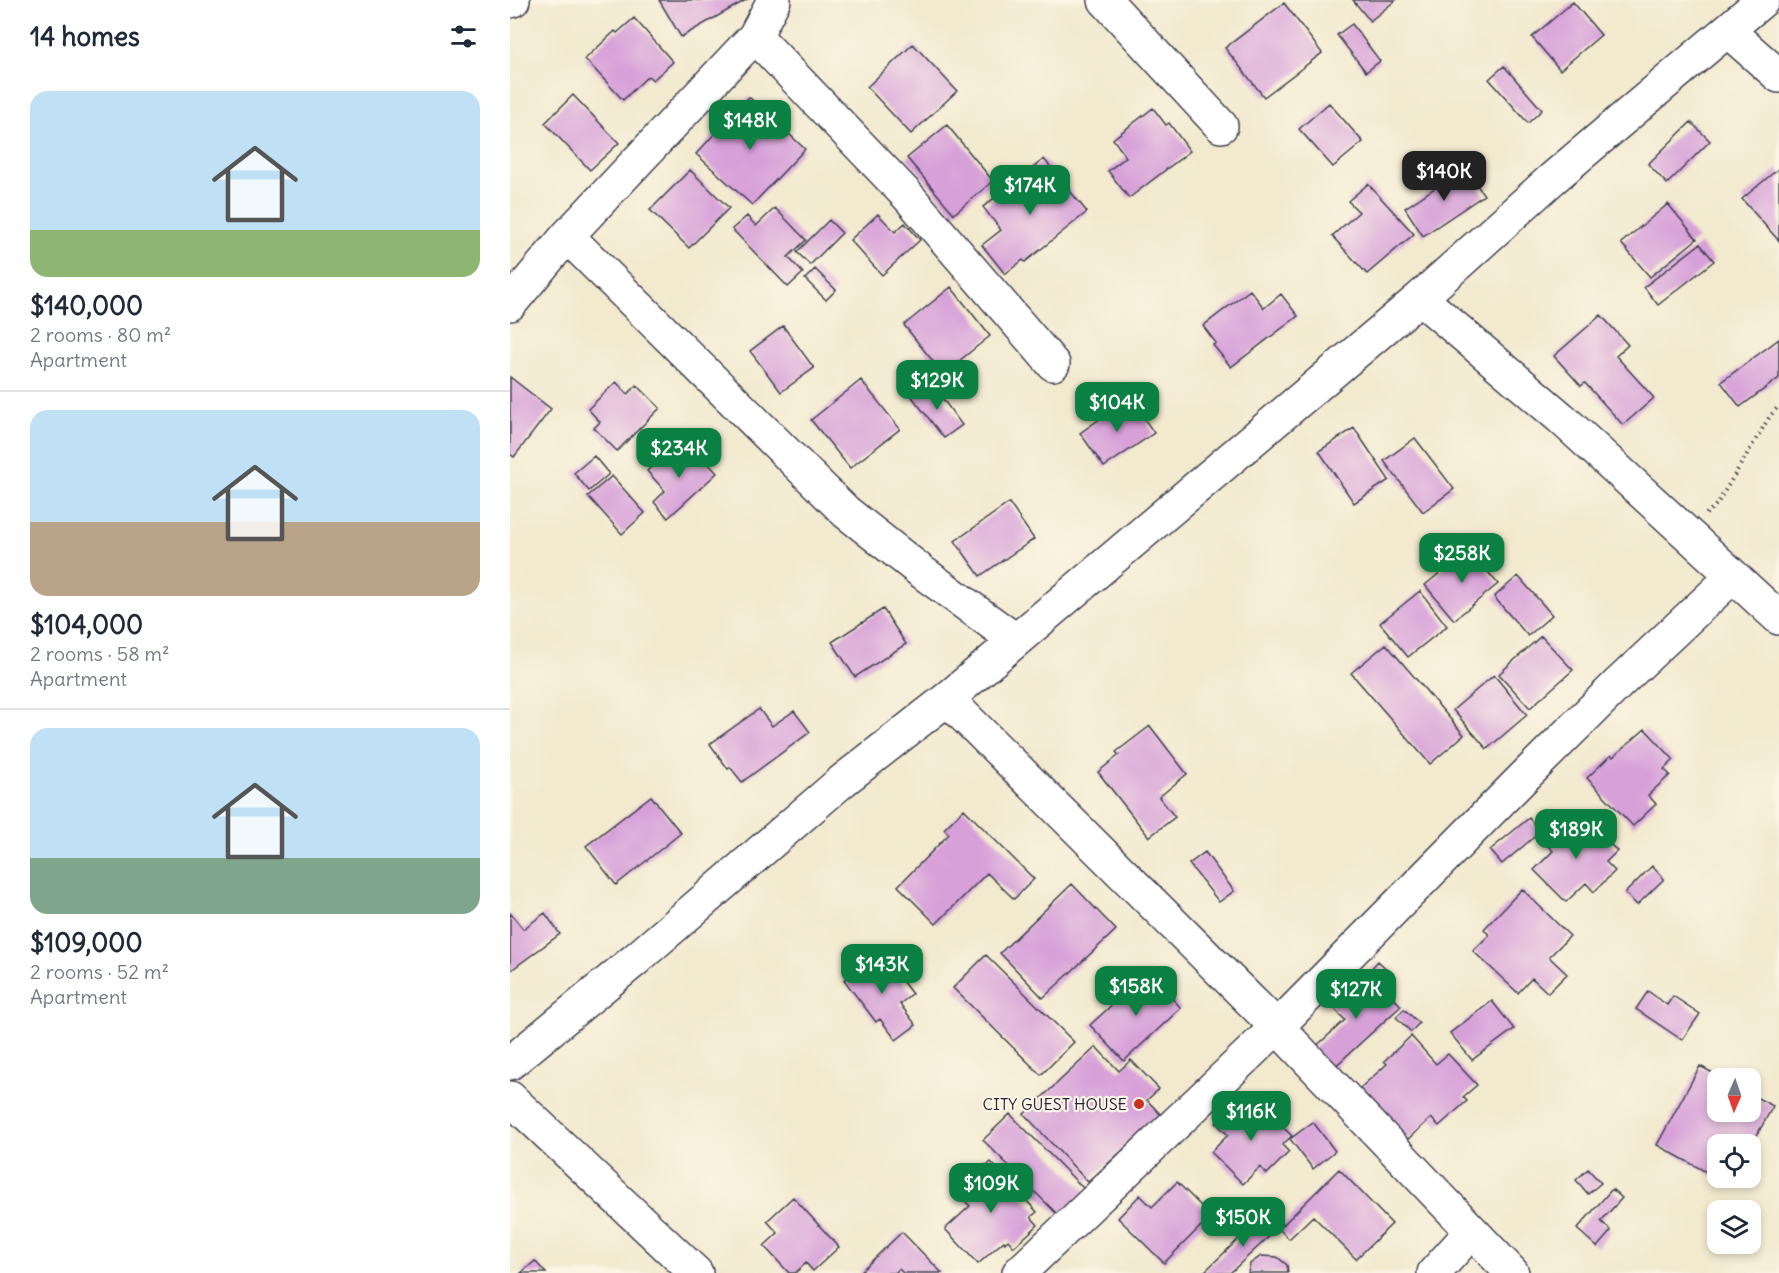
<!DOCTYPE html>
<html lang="en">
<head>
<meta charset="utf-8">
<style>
  :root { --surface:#fff; --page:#f6f6f7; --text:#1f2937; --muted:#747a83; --line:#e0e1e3; --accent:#0b8043 }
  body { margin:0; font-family:Delius,sans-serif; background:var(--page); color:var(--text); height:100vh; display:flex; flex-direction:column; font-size:22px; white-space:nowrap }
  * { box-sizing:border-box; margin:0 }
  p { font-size:20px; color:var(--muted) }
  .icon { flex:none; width:33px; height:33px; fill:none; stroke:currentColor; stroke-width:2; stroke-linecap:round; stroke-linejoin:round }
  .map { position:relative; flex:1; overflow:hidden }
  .panel { display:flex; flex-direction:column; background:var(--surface); width:510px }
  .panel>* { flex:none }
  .needle { width:39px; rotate:182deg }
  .controls { position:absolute; left:1197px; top:1068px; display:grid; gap:12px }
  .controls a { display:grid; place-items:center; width:54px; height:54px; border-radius:12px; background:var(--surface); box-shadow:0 3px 9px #0003; font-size:30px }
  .price { position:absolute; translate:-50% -51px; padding:0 14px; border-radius:12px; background:var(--accent); color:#fff; font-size:20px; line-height:39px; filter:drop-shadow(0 2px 3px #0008) }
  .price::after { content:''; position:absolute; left:50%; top:36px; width:18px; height:14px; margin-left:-9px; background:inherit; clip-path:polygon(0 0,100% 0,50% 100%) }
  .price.on { background:#222; color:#fff }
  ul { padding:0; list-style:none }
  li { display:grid; align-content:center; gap:12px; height:318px; padding:0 30px }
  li+li { border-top:2px solid var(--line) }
  li span { display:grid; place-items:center; height:186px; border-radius:18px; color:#555 }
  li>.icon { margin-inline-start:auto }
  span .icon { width:108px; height:108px; fill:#fffc; stroke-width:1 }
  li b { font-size:26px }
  h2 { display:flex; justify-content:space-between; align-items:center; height:72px; padding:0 30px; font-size:26px }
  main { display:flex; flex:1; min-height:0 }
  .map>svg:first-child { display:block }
  .building { fill:#d7a0d9 }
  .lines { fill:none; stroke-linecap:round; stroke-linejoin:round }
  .minor-casing { stroke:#414051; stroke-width:36 }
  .path { stroke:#414051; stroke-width:4; stroke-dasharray:1.5 4.5; stroke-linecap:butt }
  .minor { stroke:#fff; stroke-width:33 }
  .poi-dot { fill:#c8321e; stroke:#fcf5e5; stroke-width:2 }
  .labels { text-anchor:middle; stroke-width:4.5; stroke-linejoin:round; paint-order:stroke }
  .poi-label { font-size:16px; fill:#22223b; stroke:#fcf5e5; text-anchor:end }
</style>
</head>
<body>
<main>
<section class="panel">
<h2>14 homes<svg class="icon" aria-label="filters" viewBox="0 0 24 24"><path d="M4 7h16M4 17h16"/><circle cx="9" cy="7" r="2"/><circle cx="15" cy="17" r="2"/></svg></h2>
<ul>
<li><span style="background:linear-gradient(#bfe0f5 75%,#8fb573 0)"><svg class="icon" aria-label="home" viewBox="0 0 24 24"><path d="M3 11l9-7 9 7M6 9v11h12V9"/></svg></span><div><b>$140,000</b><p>2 rooms · 80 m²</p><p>Apartment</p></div></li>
<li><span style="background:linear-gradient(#bfe0f5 60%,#b9a48a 0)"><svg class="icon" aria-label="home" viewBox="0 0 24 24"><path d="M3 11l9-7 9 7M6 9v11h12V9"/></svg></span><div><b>$104,000</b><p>2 rooms · 58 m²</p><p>Apartment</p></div></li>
<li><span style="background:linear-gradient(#bfe0f5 70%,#7fa58c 0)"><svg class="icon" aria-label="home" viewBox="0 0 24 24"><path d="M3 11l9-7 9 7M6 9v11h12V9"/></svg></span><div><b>$109,000</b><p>2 rooms · 52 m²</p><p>Apartment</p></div></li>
</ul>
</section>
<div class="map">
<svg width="1269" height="1273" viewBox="0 0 1269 1273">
  <rect width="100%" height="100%" fill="#fcf5e5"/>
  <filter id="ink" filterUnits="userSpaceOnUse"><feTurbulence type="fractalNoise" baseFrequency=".0167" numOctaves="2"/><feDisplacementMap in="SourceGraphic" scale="12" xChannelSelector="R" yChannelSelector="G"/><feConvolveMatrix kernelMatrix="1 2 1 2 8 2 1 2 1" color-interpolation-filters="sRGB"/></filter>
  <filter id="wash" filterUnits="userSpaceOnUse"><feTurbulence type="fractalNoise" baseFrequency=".008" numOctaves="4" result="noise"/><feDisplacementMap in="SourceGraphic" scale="24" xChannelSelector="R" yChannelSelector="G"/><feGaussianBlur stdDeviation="1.35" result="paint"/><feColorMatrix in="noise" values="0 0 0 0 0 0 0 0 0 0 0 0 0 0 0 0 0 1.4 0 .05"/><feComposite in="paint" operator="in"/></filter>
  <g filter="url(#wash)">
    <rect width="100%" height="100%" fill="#f2e9ce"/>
    <g id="blocks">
      <!-- building -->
      <path class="building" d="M149 0H236L171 37Z
        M843 0H886L860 21Z
        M1063 2 1091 35 1050 70 1022 37Z
        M774 3 812 53 754 97 715 48Z
        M124 18 163 62 143 80 138 76 113 100 75 59 105 31 107 33Z
        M842 24 870 61 856 72 827 35Z
        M403 44 447 91 401 134 357 87Z
        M994 66 1032 110 1018 123 979 79Z
        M63 95 109 143 80 170 35 123Z
        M239 97 295 149 242 205 186 154Z
        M819 103 853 142 823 167 789 129Z
        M643 108 656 125 659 123 680 151 619 198 598 171 616 157 603 139Z
        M1181 122 1200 141 1157 184 1138 164Z
        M437 125 483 181 444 214 397 158Z
        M534 159 577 212 515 262 513 260 495 274 472 245 491 230 473 207Z
        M955 168 974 195 913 236 895 208Z
        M1269 168V241L1232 199Z
        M180 170 219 208 179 248 140 210Z
        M858 184 904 234 857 274 822 236 849 212 838 201Z
        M1158 204 1187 239 1140 277 1111 243Z
        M265 208 296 240 278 257 293 273 278 287 222 229 237 216 246 226Z
        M368 214 385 232 395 223 410 240 372 275 340 240Z
        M319 220 332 233 300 265 287 252Z
        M1190 244 1204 261 1148 305 1134 287Z
        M305 269 326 290 316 300 295 279Z
        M441 287 480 336 433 374 394 325Z
        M740 290 754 308 771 294 788 316 721 367 703 345 706 343 693 326Z
        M1091 315 1118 345 1106 356 1144 398 1113 425 1075 383 1071 386 1044 356Z
        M273 326 304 368 271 392 240 351Z
        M1269 339V378L1230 407 1211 382Z
        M0 377 41 409 4 457 0 454Z
        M351 380 390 429 340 468 301 420Z
        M106 382 118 394 127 385 150 408 107 451 84 428 90 422 78 409Z
        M421 383 452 425 434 438 402 397Z
        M620 398 644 433 594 467 570 433Z
        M844 428 879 480 844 503 809 451Z
        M905 438 944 489 913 512 874 461Z
        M166 444 187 466 194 459 207 473 158 518 144 502 155 491 137 471Z
        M84 456 99 474 79 491 64 473Z
        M102 476 135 513 112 534 78 496Z
        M499 503 524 539 470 576 445 541Z
        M959 549 988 584 944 620 915 585Z
        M1008 576 1042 615 1018 636 984 597Z
        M910 591 937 626 898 657 870 623Z
        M373 609 396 644 345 677 322 642Z
        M1031 636 1063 670 1020 708 989 674Z
        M876 644 954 735 920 764 841 673Z
        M984 675 1017 715 977 749 943 710Z
        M249 709 262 726 284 711 300 732 232 782 220 767 218 769 200 744Z
        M640 726 677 774 649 797 665 817 639 837 588 772 609 755 606 752Z
        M1135 729 1164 760 1154 769 1160 775 1138 795 1146 804 1123 826 1077 778 1101 755 1103 757Z
        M141 796 171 833 106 885 76 846Z
        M454 809 524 879 504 899 477 873 426 924 388 886 439 834 434 829Z
        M1019 818 1030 832 992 864 980 850Z
        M1075 819 1107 851 1096 862 1105 871 1084 892 1076 883 1056 902 1024 870 1043 851 1034 842 1055 821 1064 831Z
        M695 852 724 891 709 902 679 864Z
        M1142 866 1154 879 1127 905 1115 893Z
        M562 884 606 930 533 998 490 953Z
        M1012 889 1060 936 1039 957 1057 974 1038 993 1022 978 1008 993 963 951 979 935 974 929Z
        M0 913 13 929 35 913 50 934 0 971Z
        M370 952 402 994 390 1004 406 1025 386 1040 370 1019 366 1022 334 980Z
        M476 955 564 1042 531 1075 443 988Z
        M868 961 881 973 870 983 859 971Z
        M638 972 671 1008 614 1061 580 1025Z
        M856 974 869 988 872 985 891 1006 820 1071 801 1051 835 1020 821 1005Z
        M1138 991 1157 1005 1163 996 1190 1014 1172 1040 1126 1009Z
        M982 1001 1004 1029 962 1060 940 1033Z
        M894 1009 909 1023 901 1032 886 1017Z
        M901 1036 926 1064 938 1054 967 1085 953 1097 957 1101 929 1126 921 1118 896 1141 849 1089 877 1064 874 1061Z
        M586 1047 609 1071 621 1060 649 1089 637 1100 651 1115 578 1182 514 1114Z
        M1190 1066 1212 1078H1208V1112H1240V1094L1263 1106 1242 1144H1208V1178H1224L1220 1185 1147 1145Z
        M728 1101 739 1113 749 1104 782 1136 772 1145 779 1152 757 1174 750 1167 733 1184 701 1152 718 1135 706 1123Z
        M500 1114 576 1191 550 1217 473 1140Z
        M803 1122 825 1151 803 1169 780 1139Z
        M481 1162 527 1212 521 1217 528 1225 504 1247 498 1240 495 1243 494 1241 468 1264 435 1229 460 1206 448 1194 453 1189 451 1187 475 1165 476 1167Z
        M829 1169 882 1224 846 1259 803 1216 779 1239 769 1229Z
        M1078 1169 1091 1183 1078 1194 1066 1180Z
        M667 1182 701 1216 654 1263 608 1218 630 1195 642 1207Z
        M1102 1189 1112 1198 1091 1221 1101 1231 1087 1247 1067 1229Z
        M283 1197 329 1247 303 1271 296 1263 285 1273H279L254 1246 268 1233 257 1221Z
        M753 1216 766 1230 720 1273H693Z
        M392 1232 432 1273H393L389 1269 385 1273H349Z
        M751 1256 767 1257 777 1265 778 1273H738L740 1264Z
        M25 1261 36 1273H11Z"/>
    </g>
  </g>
  <g filter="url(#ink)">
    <use href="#blocks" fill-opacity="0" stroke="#414051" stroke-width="1.5"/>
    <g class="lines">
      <!-- minor casing -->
      <g class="minor-casing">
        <path id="minor" d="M595 0 711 126
          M0 1 3 0
          M1218 31 1269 76
          M245 36 397 195 543 364
          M57 236 336 512 412 572 505 640
          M910 298 1051 418 1269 618
          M0 304 57 236 245 36 264 0
          M437 699 767 1027 1002 1273
          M0 1063 125 960 331 782 437 699 910 298 1042 179 1253 0
          M0 1098 186 1273
          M509 1273 767 1027 1013 778 1109 683 1223 576
          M924 1273 962 1231"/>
      </g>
      <!-- path -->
      <path class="path" d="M1196 514 1207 504 1260 416 1269 406"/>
      <!-- minor -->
      <use href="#minor" class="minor"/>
    </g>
  </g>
  <!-- markers -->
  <circle class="poi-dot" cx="629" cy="1104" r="6"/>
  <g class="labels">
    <!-- poi labels -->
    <g class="poi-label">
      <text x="617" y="1110">CITY GUEST HOUSE</text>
    </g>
  </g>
</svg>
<div class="controls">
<a><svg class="needle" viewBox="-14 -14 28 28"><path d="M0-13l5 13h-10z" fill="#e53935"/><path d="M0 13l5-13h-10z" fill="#747a83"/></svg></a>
<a><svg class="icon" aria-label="locate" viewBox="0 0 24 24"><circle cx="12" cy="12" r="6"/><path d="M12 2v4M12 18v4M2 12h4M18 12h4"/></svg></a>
<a><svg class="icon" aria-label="layers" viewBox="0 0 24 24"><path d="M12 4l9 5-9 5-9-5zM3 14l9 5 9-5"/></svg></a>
</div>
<b class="price" style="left:240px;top:151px">$148K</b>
<b class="price on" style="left:934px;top:202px">$140K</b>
<b class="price" style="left:520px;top:216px">$174K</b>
<b class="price" style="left:427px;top:411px">$129K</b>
<b class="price" style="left:607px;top:433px">$104K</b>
<b class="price" style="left:169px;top:479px">$234K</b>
<b class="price" style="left:952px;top:584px">$258K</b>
<b class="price" style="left:1066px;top:860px">$189K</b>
<b class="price" style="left:372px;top:995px">$143K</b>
<b class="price" style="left:626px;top:1017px">$158K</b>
<b class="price" style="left:846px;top:1020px">$127K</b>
<b class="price" style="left:741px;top:1142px">$116K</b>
<b class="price" style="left:481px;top:1214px">$109K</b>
<b class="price" style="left:733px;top:1248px">$150K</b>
</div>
</main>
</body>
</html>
